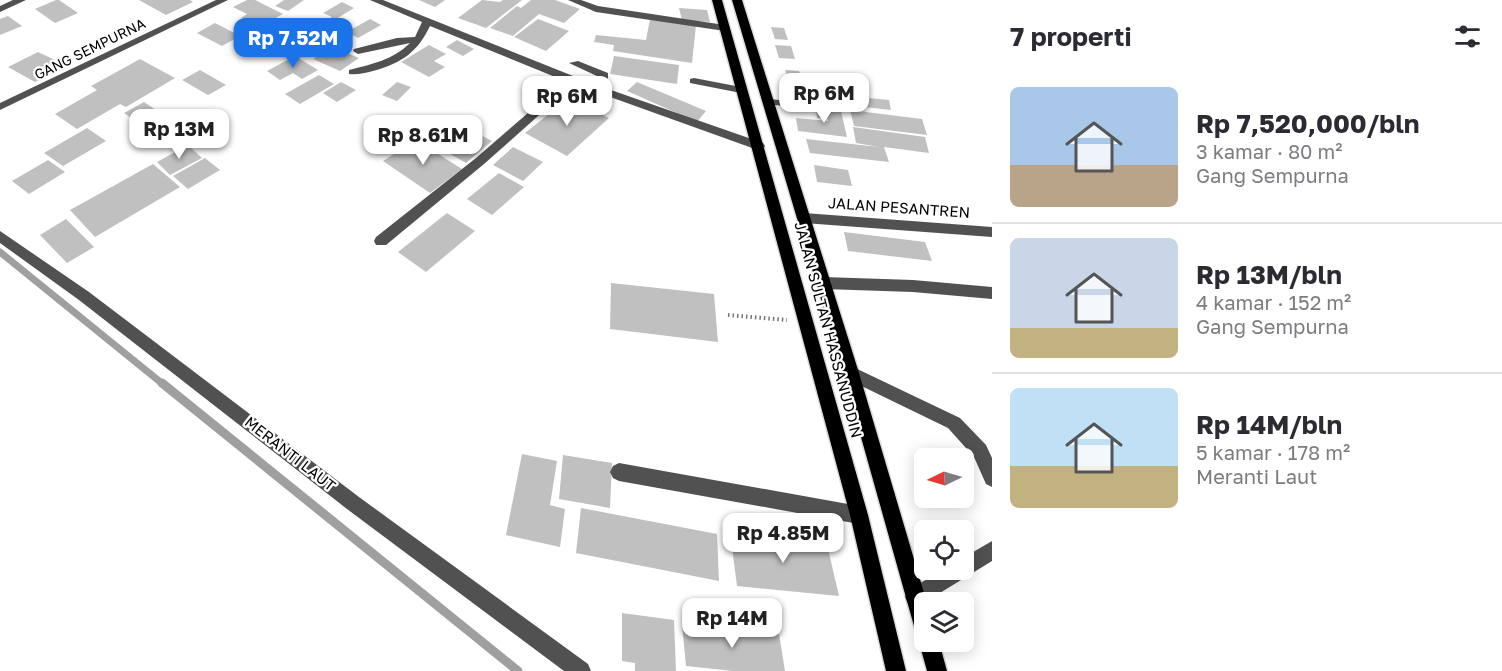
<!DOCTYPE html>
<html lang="id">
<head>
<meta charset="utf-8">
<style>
  :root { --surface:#fff; --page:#f2f2f3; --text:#2b2b33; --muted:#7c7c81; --line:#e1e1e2; --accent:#1a73e8 }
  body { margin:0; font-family:"Golos Text",sans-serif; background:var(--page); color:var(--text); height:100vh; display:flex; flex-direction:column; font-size:22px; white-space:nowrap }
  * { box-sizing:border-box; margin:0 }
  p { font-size:20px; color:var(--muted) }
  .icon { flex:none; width:33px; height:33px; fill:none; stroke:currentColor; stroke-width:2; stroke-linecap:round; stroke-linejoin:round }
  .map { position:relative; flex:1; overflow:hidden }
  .details { display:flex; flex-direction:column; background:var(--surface); width:510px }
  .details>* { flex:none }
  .needle { width:39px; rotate:265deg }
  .buttons { position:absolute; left:914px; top:448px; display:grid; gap:12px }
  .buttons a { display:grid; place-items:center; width:60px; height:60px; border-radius:9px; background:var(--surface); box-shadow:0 3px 15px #0003; font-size:30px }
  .price { position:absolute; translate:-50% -51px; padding:0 14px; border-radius:12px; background:#fff; color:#222; font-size:20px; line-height:39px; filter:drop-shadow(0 2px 3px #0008) }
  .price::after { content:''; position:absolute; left:50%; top:36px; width:18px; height:14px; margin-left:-9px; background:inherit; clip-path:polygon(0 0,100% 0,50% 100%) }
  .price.active { background:var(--accent); color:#fff }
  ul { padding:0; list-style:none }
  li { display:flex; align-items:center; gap:18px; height:150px; padding:0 18px }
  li+li { border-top:2px solid var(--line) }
  li span { display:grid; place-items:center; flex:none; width:168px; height:120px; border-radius:9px; color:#555 }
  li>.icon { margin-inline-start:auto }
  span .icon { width:72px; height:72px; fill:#fffc; stroke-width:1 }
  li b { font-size:26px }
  h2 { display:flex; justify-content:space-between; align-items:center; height:72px; padding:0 18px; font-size:26px }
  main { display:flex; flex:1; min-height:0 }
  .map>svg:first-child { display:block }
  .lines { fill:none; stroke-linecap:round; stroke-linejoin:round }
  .stream-far1 { stroke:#9f9f9f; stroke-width:7 }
  .stream { stroke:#9f9f9f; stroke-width:9 }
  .building { fill:#c0c0c0 }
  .major-casing { stroke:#dbdbdb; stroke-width:3 }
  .path { stroke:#737373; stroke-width:4; stroke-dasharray:1.5 3; stroke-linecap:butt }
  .minor { fill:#515151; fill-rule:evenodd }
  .major { fill:#000; fill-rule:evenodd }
  .labels { text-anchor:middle; stroke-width:4.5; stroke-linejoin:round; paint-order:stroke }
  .far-street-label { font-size:14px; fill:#000; stroke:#fff }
  .street-label { font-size:15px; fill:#000; stroke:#fff }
</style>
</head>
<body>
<main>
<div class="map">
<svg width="992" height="671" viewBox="0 0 992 671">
  <rect width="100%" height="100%" fill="#fff"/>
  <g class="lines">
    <!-- stream-far1 -->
    <path class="stream-far1" d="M0 252 164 385"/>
    <!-- stream -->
    <path class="stream" d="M162 383 518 671"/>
  </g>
  <!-- building -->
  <path class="building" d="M56 0H59L78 13 55 23 35 9Z
    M139 0H190L193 2 166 15Z
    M247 0H255L283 14 259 27 241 18 247 14 233 7Z
    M284 0H304L288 11 275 6Z
    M419 0H445L435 7Z
    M482 0 500 2 503 0H522L486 28 458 18Z
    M531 0H555L580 9 564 23 539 14 513 36 490 28 517 6 521 8Z
    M342 2 354 8 336 19 342 22 332 27 323 22 332 17 323 13Z
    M679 8 707 10 710 22 682 20Z
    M8 16 22 26 0 35V19Z
    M370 19 381 25 358 38 347 32Z
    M538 19 569 31 546 51 514 37Z
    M650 19 696 25 692 63 613 51 614 45 594 42 596 35 646 40Z
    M215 23 240 36 222 46 197 33Z
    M771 27 784 28 788 40 775 39Z
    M457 40 474 49 463 56 446 47Z
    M429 45 446 54 434 61 445 67 429 77 401 62Z
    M775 45 791 46 795 59 779 58Z
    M333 47 359 58 340 71 313 59Z
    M38 52 66 65 35 82 8 67Z
    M295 56 318 70 302 79 293 73 280 80 267 71Z
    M614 56 679 65 677 84 610 74Z
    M140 59 175 78 126 107 120 104 77 129 55 114 97 90 91 86Z
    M200 70 226 85 208 95 182 80Z
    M785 70 799 71 804 82 789 81Z
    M319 75 334 84 300 104 285 94Z
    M341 82 356 90 337 102 323 93Z
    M397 82 411 87 397 101 382 95Z
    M637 82 706 111 697 122 627 91Z
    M825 84 847 87 849 96 889 100 891 110 828 103 827 93 843 94 826 92Z
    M569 98 609 118 567 156 525 133Z
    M144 102 168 118 147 129 124 113Z
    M816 109 841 111 847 137 798 131 796 118 828 121V119L817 118Z
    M850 110 922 119 927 135 854 126Z
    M456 122 492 141 466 163 429 142Z
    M853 127 925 137 929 153 884 147 889 162 810 153 806 139 879 147 856 143Z
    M87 128 106 141 63 166 44 153Z
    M416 140 462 169 430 193 383 161Z
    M188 145 202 158 170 175 157 162Z
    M513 147 543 162 523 181 493 165Z
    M205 158 220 170 188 189 173 176Z
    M48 160 65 172 29 194 12 181Z
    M153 164 180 187 95 237 70 210Z
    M814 165 848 170 852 186 817 182Z
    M499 173 524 187 492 215 467 199Z
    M447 213 475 231 426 272 398 252Z
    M66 219 94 247 67 263 40 235Z
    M844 232 925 242 932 261 848 251Z
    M611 283 714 294 718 342 610 329Z
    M522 454 557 461 550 505 565 509 560 547 506 535Z
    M563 455 612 463 610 508 559 499Z
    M581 508 717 534 719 581 576 553Z
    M730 532 826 540 839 596 737 586Z
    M622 613 674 620 676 671H635V663L622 661Z
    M682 624 779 634 785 671H733L686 666Z"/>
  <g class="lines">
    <!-- major casing -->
    <g class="major-casing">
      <path id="major" d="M712 0H722L868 515 906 671H886L850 515Z
        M732 0H742L859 373 927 603H924V642H939L947 671H927L919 642 922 635 917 633 914 626 843 373Z"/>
    </g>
    <!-- path -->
    <path class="path" d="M728 315 787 320"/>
    <!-- minor -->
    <path class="minor" d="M13 0H26L0 12V6Z
      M216 0H228L0 110V103Z
      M370 0H383L598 86 599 77 569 63 578 61 608 73V89L763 143 765 146 763 149H755L574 84 484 164 386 245H376L374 241 376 237 476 158 565 81 430 26C418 51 403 63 373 71 365 73 357 75 349 74V70C372 64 393 60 410 43L358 54 353 51 354 49 397 38 415 37 422 22Z
      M568 0H581L598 6 725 25 730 28 725 31 596 12Z
      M694 78 741 87 746 90 741 93 690 83V79Z
      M768 99 839 105 845 108 839 111 764 104 763 102Z
      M804 213 992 227V237L804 223 798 218Z
      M0 231 89 292 359 497 588 664 591 671H564L347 509 79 300 0 243Z
      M824 277 913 280 992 287V299L913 292 824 289 819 287 817 283 819 279Z
      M851 366 960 418 986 445 992 458V487L986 484 974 457 948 428 845 378 843 373 845 368Z
      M619 463 859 506 865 509 868 515 865 521 859 524 619 481 613 478 610 472 613 466Z
      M992 541V561L922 604 915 607 908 604 905 597 908 590 943 570H963V558Z"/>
    <!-- major -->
    <use href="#major" class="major"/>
  </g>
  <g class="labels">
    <!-- far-street labels -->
    <g class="far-street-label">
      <text transform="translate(90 49) rotate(-26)" y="5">GANG SEMPURNA</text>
    </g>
    <!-- street labels -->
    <g class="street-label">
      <text transform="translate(899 208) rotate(4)" y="5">JALAN PESANTREN</text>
      <text transform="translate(828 330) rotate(75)" y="5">JALAN SULTAN HASSANUDDIN</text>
      <text transform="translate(290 454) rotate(38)" y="5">MERANTI LAUT</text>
    </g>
  </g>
</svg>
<div class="buttons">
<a><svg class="needle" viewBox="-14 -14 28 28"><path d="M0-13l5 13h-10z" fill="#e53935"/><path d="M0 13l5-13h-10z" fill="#7c7c81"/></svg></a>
<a><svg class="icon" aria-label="locate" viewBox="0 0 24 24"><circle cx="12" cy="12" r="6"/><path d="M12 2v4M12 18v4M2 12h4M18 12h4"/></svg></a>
<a><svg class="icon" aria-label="layers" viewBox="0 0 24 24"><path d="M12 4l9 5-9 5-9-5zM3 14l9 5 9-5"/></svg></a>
</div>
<b class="price active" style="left:293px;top:69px">Rp 7.52M</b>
<b class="price" style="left:824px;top:124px">Rp 6M</b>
<b class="price" style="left:567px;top:127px">Rp 6M</b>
<b class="price" style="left:179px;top:160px">Rp 13M</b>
<b class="price" style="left:423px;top:166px">Rp 8.61M</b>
<b class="price" style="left:783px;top:564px">Rp 4.85M</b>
<b class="price" style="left:732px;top:649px">Rp 14M</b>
</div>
<section class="details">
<h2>7 properti<svg class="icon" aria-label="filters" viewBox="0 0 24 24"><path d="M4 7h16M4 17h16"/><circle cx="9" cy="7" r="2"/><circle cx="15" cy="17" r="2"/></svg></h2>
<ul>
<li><span style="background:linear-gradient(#a9c7e8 65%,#b9a48a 0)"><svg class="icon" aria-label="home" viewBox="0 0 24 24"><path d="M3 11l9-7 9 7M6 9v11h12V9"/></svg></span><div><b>Rp 7,520,000/bln</b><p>3 kamar · 80 m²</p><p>Gang Sempurna</p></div></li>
<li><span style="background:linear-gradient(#c9d6e8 75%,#c2b280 0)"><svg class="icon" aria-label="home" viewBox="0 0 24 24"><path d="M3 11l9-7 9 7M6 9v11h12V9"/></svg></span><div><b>Rp 13M/bln</b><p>4 kamar · 152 m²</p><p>Gang Sempurna</p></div></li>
<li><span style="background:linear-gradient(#bfe0f5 65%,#c2b280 0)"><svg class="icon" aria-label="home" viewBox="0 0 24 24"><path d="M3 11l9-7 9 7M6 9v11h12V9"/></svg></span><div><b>Rp 14M/bln</b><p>5 kamar · 178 m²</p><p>Meranti Laut</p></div></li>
</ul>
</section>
</main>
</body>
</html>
